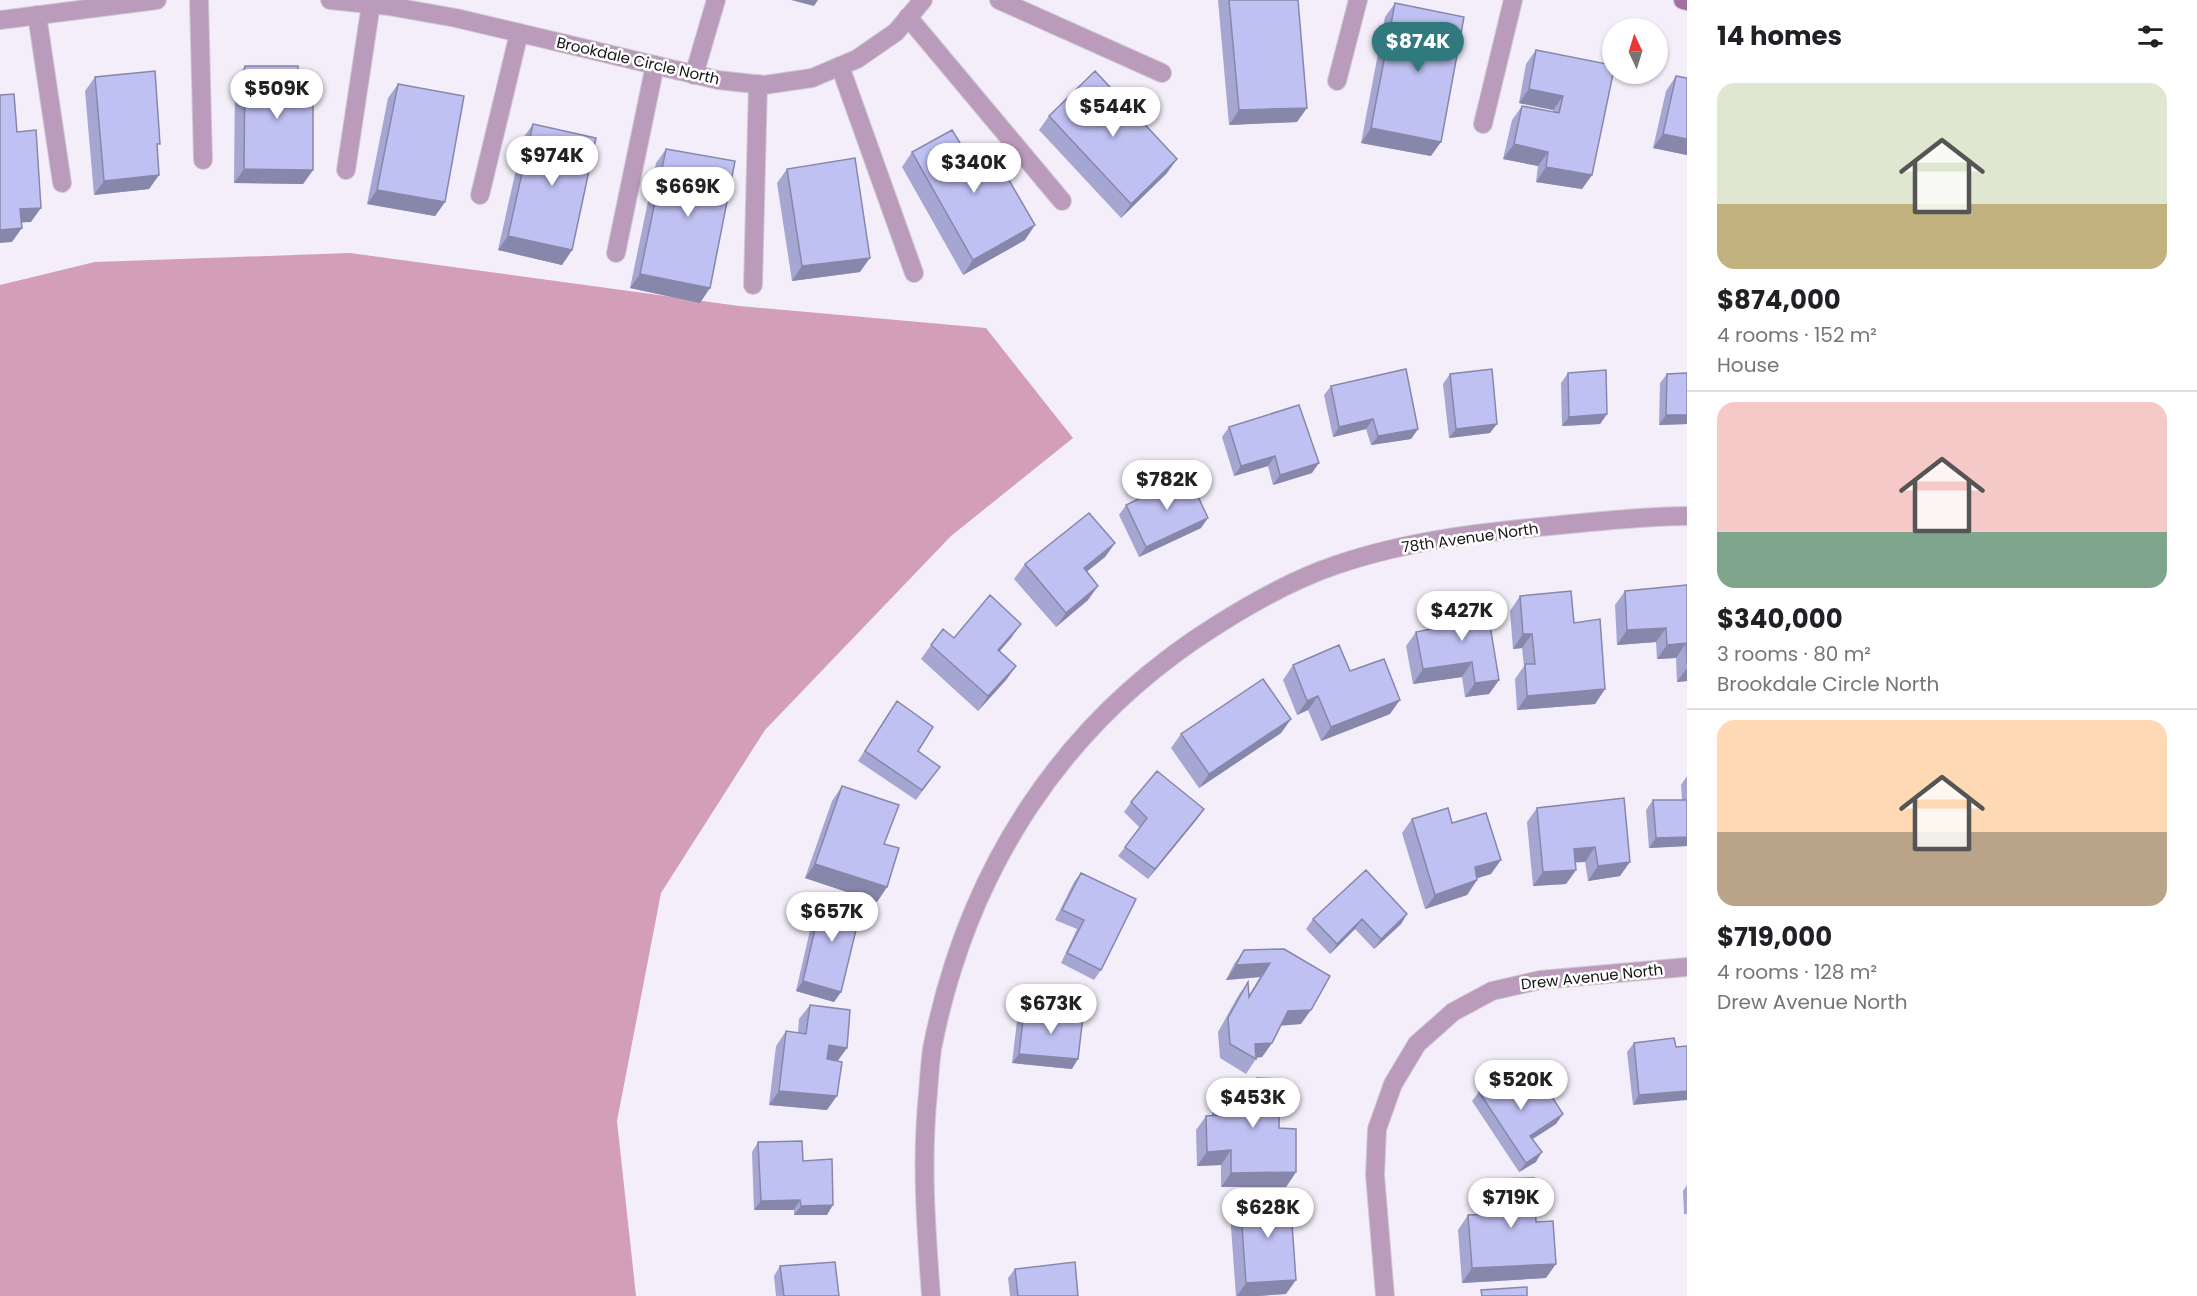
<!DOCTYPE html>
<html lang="en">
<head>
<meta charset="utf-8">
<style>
  :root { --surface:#fff; --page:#f2f2f2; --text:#202124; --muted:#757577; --line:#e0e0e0; --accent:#30797c }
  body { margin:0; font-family:Poppins,sans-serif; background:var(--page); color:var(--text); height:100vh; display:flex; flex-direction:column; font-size:22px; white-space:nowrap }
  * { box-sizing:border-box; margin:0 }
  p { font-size:20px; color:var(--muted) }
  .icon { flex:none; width:33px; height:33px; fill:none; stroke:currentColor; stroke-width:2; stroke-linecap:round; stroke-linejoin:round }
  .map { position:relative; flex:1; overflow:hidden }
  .drawer { display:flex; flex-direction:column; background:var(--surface); width:510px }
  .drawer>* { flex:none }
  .needle { width:39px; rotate:356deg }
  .fabs { position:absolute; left:1602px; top:18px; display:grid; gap:12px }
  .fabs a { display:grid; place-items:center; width:66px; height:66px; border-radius:50%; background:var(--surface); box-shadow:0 2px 4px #0004; font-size:30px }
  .price { position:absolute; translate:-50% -51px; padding:0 14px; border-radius:21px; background:#fff; color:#222; font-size:20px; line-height:39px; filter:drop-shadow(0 2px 3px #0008) }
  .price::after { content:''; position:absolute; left:50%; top:36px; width:18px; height:14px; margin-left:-9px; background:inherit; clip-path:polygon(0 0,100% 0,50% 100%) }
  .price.active { background:var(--accent); color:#fff }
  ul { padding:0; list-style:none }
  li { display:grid; align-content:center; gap:12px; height:318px; padding:0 30px }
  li+li { border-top:2px solid var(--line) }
  li span { display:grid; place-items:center; height:186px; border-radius:18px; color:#555 }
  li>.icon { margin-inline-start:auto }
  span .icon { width:108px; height:108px; fill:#fffc; stroke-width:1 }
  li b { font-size:26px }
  h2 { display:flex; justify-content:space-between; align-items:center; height:72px; padding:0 30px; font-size:26px }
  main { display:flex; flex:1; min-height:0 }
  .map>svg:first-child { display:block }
  .forest { fill:#d29eb8 }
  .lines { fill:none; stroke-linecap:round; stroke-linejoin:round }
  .lane-casing { stroke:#cfcbd5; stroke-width:20 }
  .street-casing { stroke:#cfcbd5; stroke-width:20 }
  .secondary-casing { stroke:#cfcbd5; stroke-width:20 }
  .lane { stroke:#bb9bbb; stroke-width:18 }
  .street { stroke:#bb9bbb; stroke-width:18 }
  .secondary { stroke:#a071a0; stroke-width:18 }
  .wall { fill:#a5a6d1 }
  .shaded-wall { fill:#8687aa }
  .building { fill:#c0c1f3; stroke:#8687aa; stroke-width:1.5 }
  .labels { text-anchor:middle; stroke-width:5; stroke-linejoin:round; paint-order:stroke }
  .street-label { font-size:15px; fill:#141316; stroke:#fff }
</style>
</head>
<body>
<main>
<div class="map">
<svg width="1687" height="1296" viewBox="0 0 1687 1296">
  <rect width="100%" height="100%" fill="#f3eef9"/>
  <!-- forest -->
  <path class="forest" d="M350 253 739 306 986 328 1073 438 951 536 765 730 661 893 617 1121 636 1296H0V285L95 262Z"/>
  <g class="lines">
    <!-- lane casing -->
    <g class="lane-casing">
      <path id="lane" d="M199 0 203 160
        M999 0 1162 73
        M37 15 62 183
        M908 17 1062 201
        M840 66 914 273
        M694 75 716 0
        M1337 81 1358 0
        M1483 124 1513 0
        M346 170 371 4
        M480 195 519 33
        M616 253 655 65
        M753 285 758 84"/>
    </g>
    <!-- street casing -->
    <g class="street-casing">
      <path id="street" d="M330 0 388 6 456 18 718 80 764 85 812 78 857 59 896 32 923 0
        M0 20 157 0
        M931 1296C926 1228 921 1161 928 1093 929 1079 930 1064 932 1049 967 870 1062 722 1217 625 1255 601 1294 579 1336 565 1409 540 1484 532 1560 525 1603 521 1645 516 1687 516
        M1385 1296 1375 1175 1377 1129 1393 1084 1417 1044 1453 1012 1492 991 1540 980 1687 967"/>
    </g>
    <!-- secondary casing -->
    <g class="secondary-casing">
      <path id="secondary" d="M1683 0 1687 1"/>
    </g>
    <!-- lane -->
    <use href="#lane" class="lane"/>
    <!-- street -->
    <use href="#street" class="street"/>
    <!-- secondary -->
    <use href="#secondary" class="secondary"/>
  </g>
  <!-- wall -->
  <path class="wall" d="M1218 0H1298L1297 122 1229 125Z
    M1395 3 1431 156 1361 143 1385 17Z
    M1536 50 1612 65 1592 175 1582 189 1536 182 1538 166 1503 159 1512 120 1522 106 1553 112V110L1519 103 1526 64Z
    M245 66 298 91 313 170 303 184 234 183 235 80Z
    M1676 76 1687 155 1653 148 1666 91Z
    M95 77 157 149 159 175 149 189 94 195 85 91Z
    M398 84 445 202 435 216 367 204 388 98Z
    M1049 116 1167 173 1121 218 1039 130Z
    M533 124 572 250 562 265 498 250 523 138Z
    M666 149 700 303 630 288 656 163Z
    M912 152 968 156 1025 240 963 275 902 167Z
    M787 169 860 272 792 281 777 183Z
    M1568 373 1607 414 1600 424 1562 426 1561 383Z
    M1687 373V424L1659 425 1660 383 1667 374Z
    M1450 374 1490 433 1449 438 1443 384Z
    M1331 386 1418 429 1411 439 1371 445 1366 429 1333 437 1324 395Z
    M1229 427 1312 473 1273 485 1268 466 1234 476 1222 437Z
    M1126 505 1201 528 1139 557 1119 515Z
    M1115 543 1105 557 1087 571 1088 600 1056 627 1014 579 1025 564Z
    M1687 585V681L1677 682 1676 658 1657 659 1656 642 1617 645 1615 605 1625 591Z
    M1520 596 1574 623 1605 689 1595 704 1517 710 1515 679 1524 666 1522 648 1513 649 1510 611Z
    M1445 607 1499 680 1489 694 1465 697 1462 677 1413 684 1406 646 1416 632 1435 628V621Z
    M1011 638 1000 651 1016 666 1006 680 978 711 921 659 931 645Z
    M1293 665 1350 671 1390 714 1321 741 1308 710 1297 715 1283 680Z
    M890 711 918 751 940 767 916 800 858 761Z
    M1291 719 1281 733 1199 788 1171 748 1181 734Z
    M1687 776V846L1649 848 1646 810 1653 800H1682L1681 785Z
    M842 786 884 844 887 887 877 902 805 878 832 801Z
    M1624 798 1620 876 1588 881 1585 862H1575L1576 870 1566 884 1533 886 1527 822 1537 808Z
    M1131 802 1204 809 1197 819 1148 879 1118 856 1140 828 1124 812Z
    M1412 819 1452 823 1491 874 1477 878V880L1467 895 1425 909 1402 833Z
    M1081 873 1101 970 1094 980 1061 963 1077 929 1055 920 1074 882Z
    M823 894 841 992 834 1002 796 991 816 904Z
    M1407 914 1401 924 1374 949 1355 929 1330 954 1306 929 1313 919Z
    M1284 949 1301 1024 1281 1025 1272 1043 1262 1057 1256 1058V1059L1246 1074 1220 1058 1218 1032 1238 996 1248 982 1249 995 1260 977 1226 980 1234 964 1244 950Z
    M810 1005 838 1061 827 1110 769 1105 776 1046 786 1031 798 1033 799 1019Z
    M1024 1012 1072 1069 1012 1063 1017 1021Z
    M1634 1043 1676 1047 1633 1105 1627 1052Z
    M1257 1078 1279 1128 1296 1172 1286 1187H1221V1165L1197 1166 1196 1130 1206 1116 1212 1115 1213 1097 1223 1083 1254 1082Z
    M1479 1092 1529 1094 1556 1124 1533 1139 1536 1162 1519 1172 1472 1101Z
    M758 1142 803 1161 827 1215H794V1210H754L752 1152Z
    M1491 1179 1536 1222 1546 1278 1462 1283 1458 1230 1468 1215 1482 1214 1481 1194Z
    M1687 1185V1214H1684L1683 1191Z
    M1240 1198 1286 1294 1257 1296H1236L1230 1213Z
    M780 1266 839 1296H776L774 1276Z
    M1015 1269 1078 1296H1010L1008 1278Z"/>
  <!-- shaded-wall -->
  <path class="shaded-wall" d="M791 0H818L814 6Z
    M1529 89 1563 96 1553 110 1519 103Z
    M1307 108 1297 122 1229 125 1239 110Z
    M1371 128 1441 142 1431 156 1361 143Z
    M1663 134 1687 139V155L1653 148Z
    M1514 144 1548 152 1538 166 1503 159Z
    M1177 159 1167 173 1121 218 1131 204Z
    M1546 167 1592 175 1582 189 1536 182Z
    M244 169 313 170 303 184 234 183Z
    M159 175 149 189 94 195 104 181Z
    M377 190 445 202 435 216 367 204Z
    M41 208 31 222 10 223 20 209Z
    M1035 225 1025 240 963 275 973 260Z
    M22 228 12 242 0 243V230Z
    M508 236 572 250 562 265 498 250Z
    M870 258 860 272 792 281 802 266Z
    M640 274 710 288 700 303 630 288Z
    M1607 414 1600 424 1562 426 1569 417Z
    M1666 415H1687V424L1659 425Z
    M1373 419 1366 429 1333 437 1339 427Z
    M1497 424 1490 433 1449 438 1456 429Z
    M1418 429 1411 439 1371 445 1378 436Z
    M1275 456 1268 466 1234 476 1241 466Z
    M1319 463 1312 473 1273 485 1280 475Z
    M1208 518 1201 528 1139 557 1146 547Z
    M1115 543 1105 557 1074 582 1084 568Z
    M1098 586 1088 600 1056 627 1066 613Z
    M1021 624 1011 638 988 664 998 650Z
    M1666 628 1656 642 1617 645 1627 630Z
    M1523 634H1532L1522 648 1513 649Z
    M1686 643 1676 658 1657 659 1667 645Z
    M1472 662 1462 677 1413 684 1423 669Z
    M1016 666 1006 680 978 711 988 696Z
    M1687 668V681L1677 682Z
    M1499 680 1489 694 1465 697 1475 683Z
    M1605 689 1595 704 1517 710 1527 696Z
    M1318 696 1308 710 1297 715 1307 701Z
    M1400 700 1390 714 1321 741 1331 727Z
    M1291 719 1281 733 1199 788 1209 774Z
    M1204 809 1197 819 1148 879 1155 869Z
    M1687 837V846L1649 848 1656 838Z
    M1595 847 1585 862 1564 863 1574 849Z
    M1501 860 1491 874 1465 882 1475 867Z
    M1630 862 1620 876 1588 881 1598 866Z
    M815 864 887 887 877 902 805 878Z
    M1576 870 1566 884 1533 886 1543 872Z
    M1477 880 1467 895 1425 909 1435 895Z
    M1407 914 1401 924 1374 949 1381 939Z
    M1362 919 1355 929 1330 954 1337 944Z
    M1270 963 1260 977 1226 980 1236 965Z
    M803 981 841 992 834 1002 796 991Z
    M1311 1010 1301 1024 1278 1026 1288 1011Z
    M1272 1043 1262 1057 1253 1058 1255 1044Z
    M829 1045 847 1048 837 1062 819 1060Z
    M1019 1054 1078 1059 1072 1069 1012 1063Z
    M779 1091 837 1096 827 1110 769 1105Z
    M1687 1091V1100L1633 1105 1639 1095Z
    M1563 1114 1556 1124 1523 1145 1530 1136Z
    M1231 1150 1221 1165 1197 1166 1207 1152Z
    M1542 1152 1536 1162 1519 1172 1526 1163Z
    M1296 1172 1286 1187H1221L1231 1173Z
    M800 1200 794 1210H754L761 1201Z
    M833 1205 827 1215H794L801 1206Z
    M1556 1264 1546 1278 1462 1283 1472 1268Z
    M1296 1280 1286 1294 1257 1296H1237L1246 1283Z"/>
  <!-- building -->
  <path class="building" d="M1229 0H1298L1307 108 1239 110Z
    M1395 3 1464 17 1441 142 1371 128Z
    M1536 50 1612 65V74H1613L1592 175 1546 167 1548 152 1514 144 1522 106 1559 113 1563 96 1529 89Z
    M245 66H298V91L313 90V170L244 169Z
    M155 71 160 144H157L159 175 104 181 95 77Z
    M1095 71 1177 159 1131 204 1049 116Z
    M1676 76 1687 78V139L1663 134Z
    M398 84 464 96 445 202 377 190Z
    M14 94 17 132 36 130 41 208 20 209 22 228 0 230V95Z
    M533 124 596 138 572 250 508 236Z
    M952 130 968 156 988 144 1035 225 973 260 912 152Z
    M666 149 735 161 710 288 640 274Z
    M855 158 870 258 802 266 787 169Z
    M1406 369 1418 429 1378 436 1373 419 1339 427 1331 386Z
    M1492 369 1497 424 1456 429 1450 374Z
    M1606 370 1607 414 1569 417 1568 373Z
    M1687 373V415H1666L1667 374Z
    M1299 405 1319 463 1280 475 1275 456 1241 466 1229 427Z
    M1188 475 1208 518 1146 547 1126 505Z
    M1089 513 1115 543 1084 568 1098 586 1066 613 1025 564Z
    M1687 585V664L1686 643 1667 645 1666 628 1627 630 1625 591Z
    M1571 591 1574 623 1600 619 1605 689 1527 696 1525 664H1535L1532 634H1523L1520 596Z
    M990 595 1021 624 998 650 1016 666 988 696 931 645 943 629 954 638Z
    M1486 601 1499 680 1475 683 1472 662 1423 669 1416 632 1446 626 1445 607Z
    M1339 645 1350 671 1384 659 1400 700 1331 727 1318 696 1307 701 1293 665Z
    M1263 679 1291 719 1209 774 1181 734Z
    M897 701 933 727 918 751 940 767 922 790 865 751Z
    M1157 771 1204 809 1155 869 1125 847 1147 818 1131 802Z
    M842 786 899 805 884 844 899 848 887 887 815 864Z
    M1624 798 1630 862 1598 866 1595 847 1574 849 1576 870 1543 872 1537 808Z
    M1653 800H1687V837L1656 838Z
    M1448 808 1452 823 1486 813 1501 860 1475 867 1477 880 1435 895 1412 819Z
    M1366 870 1407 914 1381 939 1362 919 1337 944 1313 919Z
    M1081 873 1136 899 1101 970 1067 953 1084 920 1062 910Z
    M823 894 862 905 841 992 803 981Z
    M1284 949 1330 976 1311 1010 1288 1011 1272 1043 1255 1044 1256 1059 1230 1044 1228 1018 1248 982 1249 997 1270 963 1236 965 1244 950Z
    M810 1005 850 1010 847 1048 829 1045 827 1059 842 1062 837 1096 779 1091 786 1031 806 1034Z
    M1024 1012 1083 1016 1078 1059 1019 1054Z
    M1674 1038 1676 1047 1687 1046V1091L1639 1095 1634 1043Z
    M1512 1068 1529 1094 1543 1083 1563 1114 1530 1136 1542 1152 1526 1163 1479 1092Z
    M1257 1078 1280 1079 1279 1128 1296 1129V1172L1231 1173V1150L1207 1152 1206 1116 1221 1115 1223 1083 1257 1082Z
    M802 1141 803 1161 832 1159 833 1205 801 1206 800 1200 761 1201 758 1142Z
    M1534 1178 1536 1222 1553 1221 1556 1264 1472 1268 1468 1215 1493 1214 1491 1179Z
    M1290 1196 1296 1280 1246 1283 1240 1198Z
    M835 1262 839 1296H784L780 1266Z
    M1075 1262 1078 1296H1018L1015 1269Z
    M1527 1287V1296H1482L1481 1290Z"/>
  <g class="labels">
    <!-- street labels -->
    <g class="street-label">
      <text transform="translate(638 61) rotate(13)" y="5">Brookdale Circle North</text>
      <text transform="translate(1470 538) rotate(-8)" y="5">78th Avenue North</text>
      <text transform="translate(1592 977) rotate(-6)" y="5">Drew Avenue North</text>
    </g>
  </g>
</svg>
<div class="fabs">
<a><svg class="needle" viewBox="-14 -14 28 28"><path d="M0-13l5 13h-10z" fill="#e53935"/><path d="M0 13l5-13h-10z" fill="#757577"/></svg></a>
</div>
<b class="price active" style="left:1418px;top:73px">$874K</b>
<b class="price" style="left:277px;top:120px">$509K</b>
<b class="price" style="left:1113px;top:138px">$544K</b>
<b class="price" style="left:552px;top:187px">$974K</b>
<b class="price" style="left:974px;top:194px">$340K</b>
<b class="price" style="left:688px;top:218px">$669K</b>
<b class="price" style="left:1167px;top:511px">$782K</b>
<b class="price" style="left:1462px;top:642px">$427K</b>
<b class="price" style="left:832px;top:943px">$657K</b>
<b class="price" style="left:1051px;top:1035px">$673K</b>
<b class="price" style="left:1521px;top:1111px">$520K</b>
<b class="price" style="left:1253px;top:1129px">$453K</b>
<b class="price" style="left:1511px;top:1229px">$719K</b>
<b class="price" style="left:1268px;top:1239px">$628K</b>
</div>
<section class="drawer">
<h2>14 homes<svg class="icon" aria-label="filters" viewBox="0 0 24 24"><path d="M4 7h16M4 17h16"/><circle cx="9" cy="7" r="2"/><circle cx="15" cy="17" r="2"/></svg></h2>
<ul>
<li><span style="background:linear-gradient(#dfe7d0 65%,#c2b280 0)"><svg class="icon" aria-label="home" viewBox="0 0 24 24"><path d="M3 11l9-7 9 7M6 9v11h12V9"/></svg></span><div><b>$874,000</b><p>4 rooms · 152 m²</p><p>House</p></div></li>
<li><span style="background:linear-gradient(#f6c9c9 70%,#7fa58c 0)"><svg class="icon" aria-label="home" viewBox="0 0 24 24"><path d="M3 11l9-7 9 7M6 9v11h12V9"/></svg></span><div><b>$340,000</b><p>3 rooms · 80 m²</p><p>Brookdale Circle North</p></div></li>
<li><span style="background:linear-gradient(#ffd9b3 60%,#b9a48a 0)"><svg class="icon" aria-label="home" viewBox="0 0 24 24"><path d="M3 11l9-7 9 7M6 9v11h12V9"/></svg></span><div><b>$719,000</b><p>4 rooms · 128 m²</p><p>Drew Avenue North</p></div></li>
</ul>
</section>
</main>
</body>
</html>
